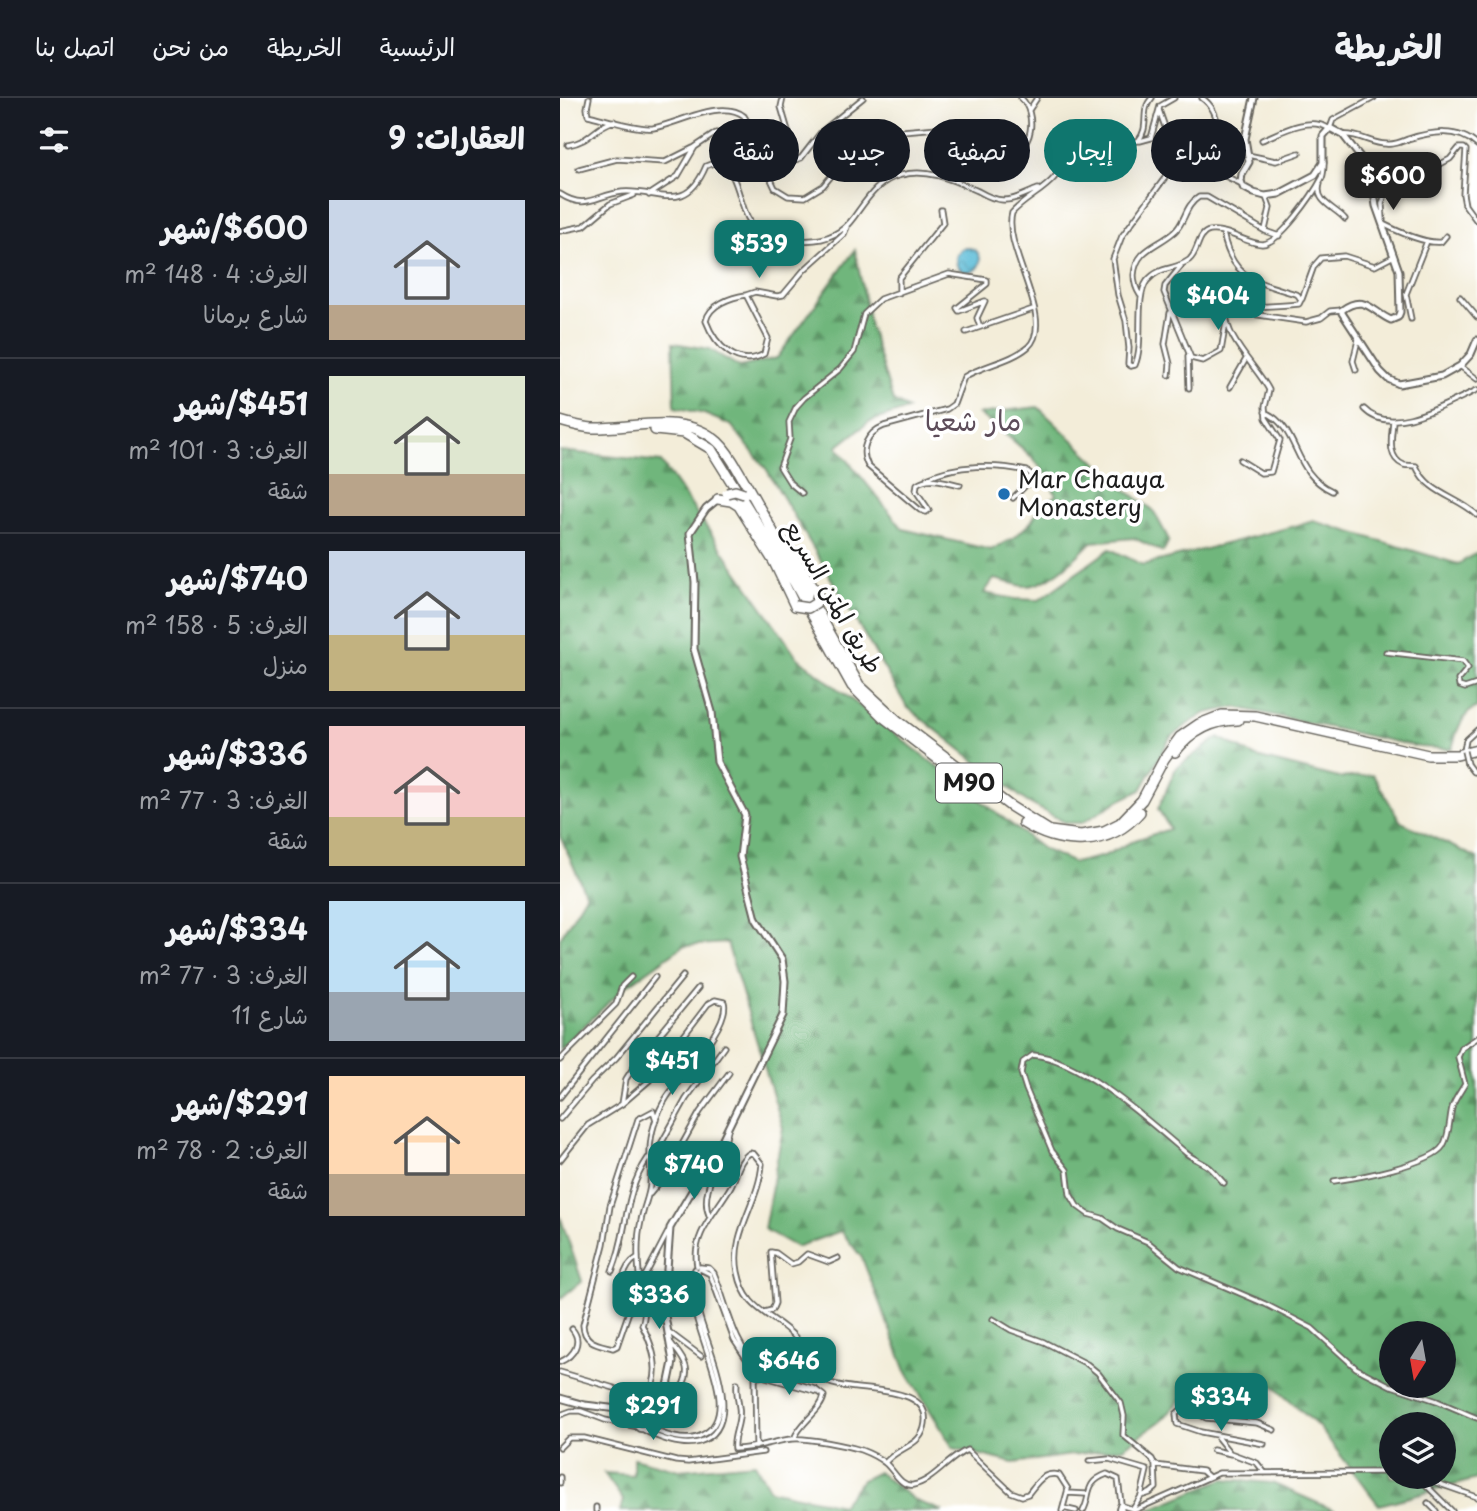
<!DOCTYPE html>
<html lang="ar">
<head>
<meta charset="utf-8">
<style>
  :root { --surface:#171b24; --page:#242831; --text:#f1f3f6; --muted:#9ea1a6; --line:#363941; --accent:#0f766e }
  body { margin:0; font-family:"Playpen Sans","Playpen Sans Arabic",sans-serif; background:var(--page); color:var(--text); direction:rtl; height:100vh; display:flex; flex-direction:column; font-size:26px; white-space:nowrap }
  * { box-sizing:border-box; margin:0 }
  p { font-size:23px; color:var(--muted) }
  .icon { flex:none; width:38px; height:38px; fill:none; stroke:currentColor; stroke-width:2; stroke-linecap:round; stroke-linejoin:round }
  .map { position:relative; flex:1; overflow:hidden; direction:ltr }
  .details { display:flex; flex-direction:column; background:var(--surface); width:560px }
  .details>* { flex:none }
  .banner { position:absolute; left:21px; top:21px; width:665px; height:63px; direction:rtl; display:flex; gap:14px }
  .needle { width:46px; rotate:191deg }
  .tools { position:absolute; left:819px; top:1223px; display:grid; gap:14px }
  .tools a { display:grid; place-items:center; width:77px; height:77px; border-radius:50%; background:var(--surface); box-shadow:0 7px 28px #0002; font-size:35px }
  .price { position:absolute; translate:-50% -60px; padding:0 16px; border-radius:14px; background:var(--accent); color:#fff; font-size:23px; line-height:46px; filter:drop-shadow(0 2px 4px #0008) }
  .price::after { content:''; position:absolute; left:50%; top:42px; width:21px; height:16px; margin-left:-10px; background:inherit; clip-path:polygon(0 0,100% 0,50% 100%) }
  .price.active { background:#222; color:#fff }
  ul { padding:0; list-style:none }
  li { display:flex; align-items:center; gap:21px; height:175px; padding:0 35px }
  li+li { border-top:2px solid var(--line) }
  li span { display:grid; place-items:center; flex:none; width:196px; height:140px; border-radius:0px; color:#555 }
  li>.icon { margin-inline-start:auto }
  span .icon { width:84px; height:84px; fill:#fffc; stroke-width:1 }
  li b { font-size:30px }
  h2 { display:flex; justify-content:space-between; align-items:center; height:84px; padding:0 35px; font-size:30px }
  .pill { padding:0 24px; border-radius:32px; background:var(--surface); box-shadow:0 7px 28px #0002; font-size:24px; line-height:63px }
  .pill.active { background:var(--accent); color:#fff }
  header { display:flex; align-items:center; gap:42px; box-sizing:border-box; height:98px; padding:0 35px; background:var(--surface); border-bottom:2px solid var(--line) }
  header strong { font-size:33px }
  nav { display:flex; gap:38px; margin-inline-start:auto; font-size:24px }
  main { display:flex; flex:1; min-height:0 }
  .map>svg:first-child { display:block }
  .forest { fill:url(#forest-firs); stroke:#46694c; stroke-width:2; fill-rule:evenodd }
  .water { fill:url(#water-waves); stroke:#3a6c7a; stroke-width:2 }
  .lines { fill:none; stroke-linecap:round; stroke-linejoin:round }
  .street-casing { stroke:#67655e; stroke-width:7 }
  .secondary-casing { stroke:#67655e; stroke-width:9 }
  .highway-casing { stroke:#67655e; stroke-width:12 }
  .street { stroke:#fff; stroke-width:3.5 }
  .secondary { stroke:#fff; stroke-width:5 }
  .highway { stroke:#fff; stroke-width:9 }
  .street-bridge-casing { stroke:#67655e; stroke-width:7; stroke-linecap:butt }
  .highway-bridge-casing { stroke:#67655e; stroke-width:12; stroke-linecap:butt }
  .street-bridge { stroke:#fff; stroke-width:3.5 }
  .highway-bridge { stroke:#fff; stroke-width:9 }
  .poi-dot { fill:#1f6fb2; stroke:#fff; stroke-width:2.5 }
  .labels { text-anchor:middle; stroke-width:7; stroke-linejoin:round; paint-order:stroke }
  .shield { fill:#fff; stroke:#606060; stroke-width:2 }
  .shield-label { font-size:23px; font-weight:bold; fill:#1c1c1c }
  .poi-label { font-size:24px; fill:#1c1c1c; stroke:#fff; text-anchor:start }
  .street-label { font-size:24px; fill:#1c1c1c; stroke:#fff }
  .quarter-label { font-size:28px; fill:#5d4d5a; stroke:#fff }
</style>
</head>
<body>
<header>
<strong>الخريطة</strong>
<nav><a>الرئيسية</a><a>الخريطة</a><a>من نحن</a><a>اتصل بنا</a></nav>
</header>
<main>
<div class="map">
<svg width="917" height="1413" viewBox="0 0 917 1413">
  <defs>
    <pattern id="forest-firs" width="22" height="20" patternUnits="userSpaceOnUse" patternTransform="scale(1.75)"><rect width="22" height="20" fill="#6fb67b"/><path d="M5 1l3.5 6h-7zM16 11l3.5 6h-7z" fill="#5a9364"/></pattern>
    <pattern id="water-waves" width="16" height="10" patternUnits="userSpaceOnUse" patternTransform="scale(1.75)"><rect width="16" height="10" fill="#58bbd7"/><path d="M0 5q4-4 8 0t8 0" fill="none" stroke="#4ca0b8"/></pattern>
  </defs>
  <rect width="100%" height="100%" fill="#fff"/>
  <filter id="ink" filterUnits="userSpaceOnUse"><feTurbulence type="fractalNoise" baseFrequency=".0143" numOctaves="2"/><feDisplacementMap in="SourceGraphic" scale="14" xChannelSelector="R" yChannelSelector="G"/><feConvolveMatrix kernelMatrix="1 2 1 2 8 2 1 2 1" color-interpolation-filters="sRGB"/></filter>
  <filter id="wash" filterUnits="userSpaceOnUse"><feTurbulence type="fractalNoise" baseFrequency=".00686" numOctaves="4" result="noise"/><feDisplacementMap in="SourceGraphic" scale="28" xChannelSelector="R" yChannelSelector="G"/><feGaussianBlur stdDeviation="1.57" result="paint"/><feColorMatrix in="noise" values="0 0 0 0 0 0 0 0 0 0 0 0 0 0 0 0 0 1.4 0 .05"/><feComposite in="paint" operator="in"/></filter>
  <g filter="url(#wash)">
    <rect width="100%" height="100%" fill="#f3edd9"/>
    <!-- forest -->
    <path class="forest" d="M295 152 310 229 333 303 348 311 309 324 277 349 343 431 431 452 455 439 471 424 480 409 496 397C480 357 451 342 419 316L478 309 563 390 593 412 609 442 603 454 574 440 531 444C517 459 489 487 467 488 457 488 444 483 434 481L424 495 455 501 479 502 550 451 583 467 754 423 898 466 917 455V609C901 616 896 635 892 651L859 649 676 609 646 615 628 626 610 640 581 692 558 703 522 725H506L467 704 347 609 207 372 171 327 144 316 115 309 113 245 149 251 180 269 217 260Z
      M0 353 101 364 238 560 483 751 514 765 544 758 575 742 610 731 598 711 616 670 659 639 696 659 779 680 813 677 841 724 917 760V1381L819 1407 758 1328 714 1289 681 1280 622 1301 602 1322 563 1350 453 1365 393 1350 346 1273 302 1160 281 1133 236 1149 204 1131 223 1030 167 845 123 848 65 889 0 951V840L26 797 0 737ZM831 1236H884V1288H831ZM831 1326H884V1379H831Z
      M0 1118 22 1183 0 1201Z
      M73 1360 119 1372 195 1365 210 1392 281 1407 302 1382 318 1374 356 1403 383 1413H60L63 1402 44 1375 73 1377Z
      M663 1381 712 1385 776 1413H586Z"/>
    <!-- water -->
    <path class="water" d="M396 162a12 12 0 1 1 24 0a12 12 0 1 1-24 0Z"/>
  </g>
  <g filter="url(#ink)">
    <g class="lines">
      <!-- street casing -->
      <g class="street-casing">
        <path id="street" d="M29 0 27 10 28 17C45 21 77 32 93 30 117 26 162 0 184 18 191 28 193 43 198 54L226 65 241 60 262 33 303 0
          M642 0C667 17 649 48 686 50
          M469 12 477 0
          M770 30 773 22 814 0
          M783 37C798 35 811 46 826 46 834 47 841 44 848 41 871 34 898 29 917 47
          M702 42C721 34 749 18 768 30
          M580 43 591 40 600 8 614 0
          M8 47C32 43 32 30 54 23
          M643 47 661 76 682 86
          M223 49 231 43 221 9 223 0
          M198 54 215 90 228 98 245 99 263 88 297 47 309 38 319 35 413 27 431 34 447 54C474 55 477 15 461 0
          M688 57 716 63 739 55
          M19 71 57 61 105 64 133 50
          M760 86C754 104 776 110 785 121
          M0 96C26 113 36 97 62 94 99 91 125 118 146 68L159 63C184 77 177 125 202 133 234 145 272 150 294 119 307 101 318 82 341 77 369 70 393 82 418 93 425 97 434 102 443 102 454 103 467 95 478 91
          M89 97 118 78 135 49 156 35 172 36 196 49
          M823 122 822 106 830 79 871 71 890 61 899 50H904L906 52 903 96 905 107 916 122
          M823 126C837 133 866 146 881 144L886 138
          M705 132 710 110 706 99
          M0 133 24 128 50 106 74 97
          M663 135C673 183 696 183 738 197L741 202 739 206C720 208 702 208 683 210
          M621 168 605 188 604 194 631 260 643 263 661 253 666 224
          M339 195V180L383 125 381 112
          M186 197C171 199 149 207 146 223 155 247 178 271 204 256L208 240 186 197 195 194 217 198 223 197 244 172 284 136 287 129
          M580 197C576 191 574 184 574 177 576 151 597 149 614 134 626 124 624 108 639 99H647L705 133 719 138
          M900 199 917 219
          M742 201 754 168 761 160 784 158 815 168 834 158
          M851 221 846 196 867 143
          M406 234 473 211
          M628 258 629 290
          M571 268 575 267C585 244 574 201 587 183 600 167 614 173 629 162 639 154 637 135 650 133 668 131 685 145 702 146 720 146 754 95 762 80 764 74 764 70 764 64
          M571 268 568 266 569 250 566 223 558 197 553 161 562 138 604 81 611 65V46L599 12
          M900 268 917 281
          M796 272 793 263 798 242
          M609 277 610 266 605 246 610 215
          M670 289 686 261
          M804 311C831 340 888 305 917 292
          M705 314C741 331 731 374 772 393
          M833 323C832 337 826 360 844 367 848 368 852 367 856 368 868 396 897 398 917 417
          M680 362 701 375 711 374 720 342 706 320 705 309 709 292C698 270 661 237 667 211L677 209 692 216 746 224 761 220 770 213 782 212
          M367 380C396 366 436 366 467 373L471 376V382L453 400
          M400 387C387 384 369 377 357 386L356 393 369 412 366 414 360 412 308 368C299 351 307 335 324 328L387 311 394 306 404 279C423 267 450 264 468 249 497 223 442 150 452 115 464 101 482 94 494 80 505 66 516 43 535 39 550 36 564 45 578 43 591 28 579 13 592 0
          M242 395 230 385 220 369 230 341 229 324 236 309 244 300 280 271 294 254 304 216 320 201 389 176 427 182V186L397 210 399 213 425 203 417 220 420 229
          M826 554 903 563 908 570 898 582 899 588 905 590 917 586
          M904 653 906 642 917 632
          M907 666 913 674H917
          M0 962 56 906 62 888 71 879
          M0 999 95 879
          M62 1006 66 981 77 964 138 890
          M0 1021 32 983 56 960 123 878
          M96 1022 93 1013 78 1021 50 1108 44 1146 23 1227C24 1245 38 1246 53 1250L57 1248 74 1199 109 1132
          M0 1062 28 1027 62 1006 91 981 148 906 155 902 164 904C171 927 120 979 107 999 97 1014 90 1035 90 1054 90 1065 91 1076 90 1087 89 1099 83 1110 81 1123 76 1144 78 1166 80 1187
          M92 1062 126 1001 164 949
          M774 1083C796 1080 872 1066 883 1048 890 1036 889 1023 892 1010 894 1002 901 993 905 986L898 959 902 950 917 940
          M664 1085C659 1080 654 1073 649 1069 642 1064 633 1061 626 1055 591 1025 520 960 473 957L463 964 461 975 466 991 492 1053 507 1072 510 1096 517 1108 528 1116 542 1120 558 1131 588 1144 619 1169 705 1206 752 1230 796 1270 831 1288
          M90 1096 104 1079 140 1014 169 975
          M149 1117C138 1093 165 1057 168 1031
          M137 1168C131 1136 157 1113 171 1088 177 1077 179 1061 190 1055L194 1056 202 1066C199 1105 170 1135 178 1174 186 1215 212 1214 236 1240 247 1252 252 1275 266 1283 289 1297 377 1282 364 1330 359 1349 336 1350 325 1365
          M140 1169 149 1170 154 1175C168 1209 172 1245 200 1271
          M140 1171 150 1176 174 1242 195 1274
          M52 1173C69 1134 62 1098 88 1060
          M86 1177C84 1191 87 1217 82 1227 91 1244 99 1267 93 1286
          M67 1212C58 1195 60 1170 78 1159
          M204 1214 212 1212 215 1205 211 1154 216 1155 231 1166 238 1164 247 1156 269 1164 278 1160
          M433 1221 451 1232 484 1244 527 1266 538 1275 561 1305 564 1318 563 1337 592 1361 595 1367
          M109 1234 141 1258
          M0 1264C14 1258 23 1244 12 1231
          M195 1275a4 4 0 1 1 8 0a4 4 0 1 1-8 0Z
          M0 1274 54 1290
          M195 1275 196 1349
          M203 1275 255 1291 264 1298C261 1314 240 1324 234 1341
          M202 1278 257 1294
          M177 1285C176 1295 178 1301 179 1309 182 1324 172 1337 174 1351 195 1351 213 1343 232 1341 246 1339 288 1348 301 1352 309 1355 319 1360 325 1365 334 1372 340 1389 353 1387 374 1383 388 1360 407 1352L451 1394 462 1398 468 1396C477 1385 483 1373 499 1377L508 1391 502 1413
          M832 1288 877 1303 917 1320
          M662 1292 631 1303 616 1316 617 1326 641 1334 704 1346
          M651 1297 669 1312
          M623 1308 646 1320 697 1325 714 1332
          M0 1317 11 1313H21L45 1322 78 1329
          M76.5 1327a4.5 4.5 0 1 1 9 0a4.5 4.5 0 1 1-9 0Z
          M86 1325C100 1314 131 1291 126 1269 124 1260 116 1252 111 1245
          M86 1328C101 1336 126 1346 142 1337 193 1312 113 1212 135 1171
          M82 1331C97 1340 123 1349 139 1344 189 1329 146 1246 139 1216 136 1202 135 1187 138 1173
          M657 1339 670 1355 697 1365 705 1375
          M0 1349 9 1340H24L116 1363 128 1364 203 1354
          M653 1352 671 1356
          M529 1363 549 1361 587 1372 581 1398 573 1411
          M0 1379V1385
          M860 1379 917 1399
          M865 1380 866 1387 892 1413
          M508 1395 526 1396
          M581 1398 590 1395 596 1390 595 1367 642 1373 649 1379
          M868 1405 876 1413
          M503 1410 516 1413
          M36 1413V1409
          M523 1413C532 1397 523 1385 547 1376L558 1381 562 1413
          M558 1413 560 1407 573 1411
          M573 1413 659 1375 831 1374"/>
      </g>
      <!-- secondary casing -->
      <g class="secondary-casing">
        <path id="secondary" d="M694 0 685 41 689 64 682 76 681 83 683 89 694 95 705 98 719 96 755 77 763 65V38L770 30 783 37 811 73 816 108 839 173 840 214 838 219 831 222C812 214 805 195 782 212V215L820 273 828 281 839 286 882 278 900 268 911 256 917 242
          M0 1300 25 1307 74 1313 97 1301 108 1288 113 1264 104 1212 110 1130 162 1042 223 917 225 883 222 861 196 821 180 759 185 717 157 664 152 614 134 551 135 484 130 435 146 411 158 401"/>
      </g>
      <!-- highway casing -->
      <g class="highway-casing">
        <path id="highway" d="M0 323C10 326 21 329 32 330 73 331 124 313 158 344 170 355 177 371 185 384L299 587 337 622 450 708 490 733 521 737 544 733 560 725 582 702 604 661 620 639 639 626 662 617 695 618 868 657H897L917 652
          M95 332 124 335 151 351 234 484 292 588 323 619 391 671
          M158 401 171 403 179 408 214 464 235 508
          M225 445 258 497
          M615 654C631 634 653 622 678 622
          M463 725C501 749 550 750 580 714"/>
      </g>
      <!-- street -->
      <use href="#street" class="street"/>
      <!-- secondary -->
      <use href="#secondary" class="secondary"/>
      <!-- highway -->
      <use href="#highway" class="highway"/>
      <!-- street-bridge casing -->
      <g class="street-bridge-casing">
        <path id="street-bridge" d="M904 653 907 666"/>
      </g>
      <!-- highway-bridge casing -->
      <g class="highway-bridge-casing">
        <path id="highway-bridge" d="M167 395 175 393 184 396
          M235 508 248 510 256 505 258 497"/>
      </g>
      <!-- street-bridge -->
      <use href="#street-bridge" class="street-bridge"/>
      <!-- highway-bridge -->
      <use href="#highway-bridge" class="highway-bridge"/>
    </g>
  </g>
  <!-- markers -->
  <circle class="poi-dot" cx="444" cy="396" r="7"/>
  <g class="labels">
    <!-- shield labels -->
    <rect class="shield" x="376" y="665.5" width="66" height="39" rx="5"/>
    <g class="shield-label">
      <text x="409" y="693">M90</text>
    </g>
    <!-- poi labels -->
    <g class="poi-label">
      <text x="458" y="390">Mar Chaaya<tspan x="458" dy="28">Monastery</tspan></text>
    </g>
    <!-- street labels -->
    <g class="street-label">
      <text transform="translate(273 499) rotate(60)" y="8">طريق المتن السريع</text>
    </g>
    <!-- quarter labels -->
    <g class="quarter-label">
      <text x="413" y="333">مار شعيا</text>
    </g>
  </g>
</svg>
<div class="tools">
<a><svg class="needle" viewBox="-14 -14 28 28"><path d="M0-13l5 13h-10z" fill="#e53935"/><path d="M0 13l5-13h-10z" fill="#9ea1a6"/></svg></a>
<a><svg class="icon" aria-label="layers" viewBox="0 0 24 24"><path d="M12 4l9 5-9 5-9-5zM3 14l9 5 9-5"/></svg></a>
</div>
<b class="price active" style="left:833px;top:114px">$600</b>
<b class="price" style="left:199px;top:182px">$539</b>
<b class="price" style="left:658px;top:234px">$404</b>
<b class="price" style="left:112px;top:999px">$451</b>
<b class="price" style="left:134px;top:1103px">$740</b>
<b class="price" style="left:99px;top:1233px">$336</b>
<b class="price" style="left:229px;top:1299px">$646</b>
<b class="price" style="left:661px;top:1335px">$334</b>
<b class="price" style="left:93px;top:1344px">$291</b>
<div class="banner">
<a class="pill">شراء</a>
<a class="pill active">إيجار</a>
<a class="pill">تصفية</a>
<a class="pill">جديد</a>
<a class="pill">شقة</a>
</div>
</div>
<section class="details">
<h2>العقارات: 9<svg class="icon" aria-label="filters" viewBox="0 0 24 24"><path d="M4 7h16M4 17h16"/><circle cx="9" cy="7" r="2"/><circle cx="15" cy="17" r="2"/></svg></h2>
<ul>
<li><span style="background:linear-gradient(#c9d6e8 75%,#b9a48a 0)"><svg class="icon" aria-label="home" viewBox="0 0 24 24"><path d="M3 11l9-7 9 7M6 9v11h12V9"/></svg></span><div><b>$600/شهر</b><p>الغرف: 4 · 148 m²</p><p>شارع برمانا</p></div></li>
<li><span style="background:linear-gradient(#dfe7d0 70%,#b9a48a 0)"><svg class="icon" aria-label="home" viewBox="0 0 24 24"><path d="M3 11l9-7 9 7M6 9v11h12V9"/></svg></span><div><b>$451/شهر</b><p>الغرف: 3 · 101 m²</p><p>شقة</p></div></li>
<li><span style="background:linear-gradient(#c9d6e8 60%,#c2b280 0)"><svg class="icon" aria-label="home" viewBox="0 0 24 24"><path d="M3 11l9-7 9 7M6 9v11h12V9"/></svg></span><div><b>$740/شهر</b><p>الغرف: 5 · 158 m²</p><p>منزل</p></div></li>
<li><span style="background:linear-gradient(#f6c9c9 65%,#c2b280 0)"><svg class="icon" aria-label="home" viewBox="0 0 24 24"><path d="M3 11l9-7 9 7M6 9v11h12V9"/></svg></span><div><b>$336/شهر</b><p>الغرف: 3 · 77 m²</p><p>شقة</p></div></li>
<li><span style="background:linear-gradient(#bfe0f5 65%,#9aa5b1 0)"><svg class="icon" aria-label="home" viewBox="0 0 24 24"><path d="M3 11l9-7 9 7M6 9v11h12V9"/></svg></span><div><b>$334/شهر</b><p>الغرف: 3 · 77 m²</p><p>شارع 11</p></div></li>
<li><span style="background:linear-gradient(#ffd9b3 70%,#b9a48a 0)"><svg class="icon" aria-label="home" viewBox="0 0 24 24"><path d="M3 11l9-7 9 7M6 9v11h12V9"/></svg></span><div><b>$291/شهر</b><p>الغرف: 2 · 78 m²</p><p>شقة</p></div></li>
</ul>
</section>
</main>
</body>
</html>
